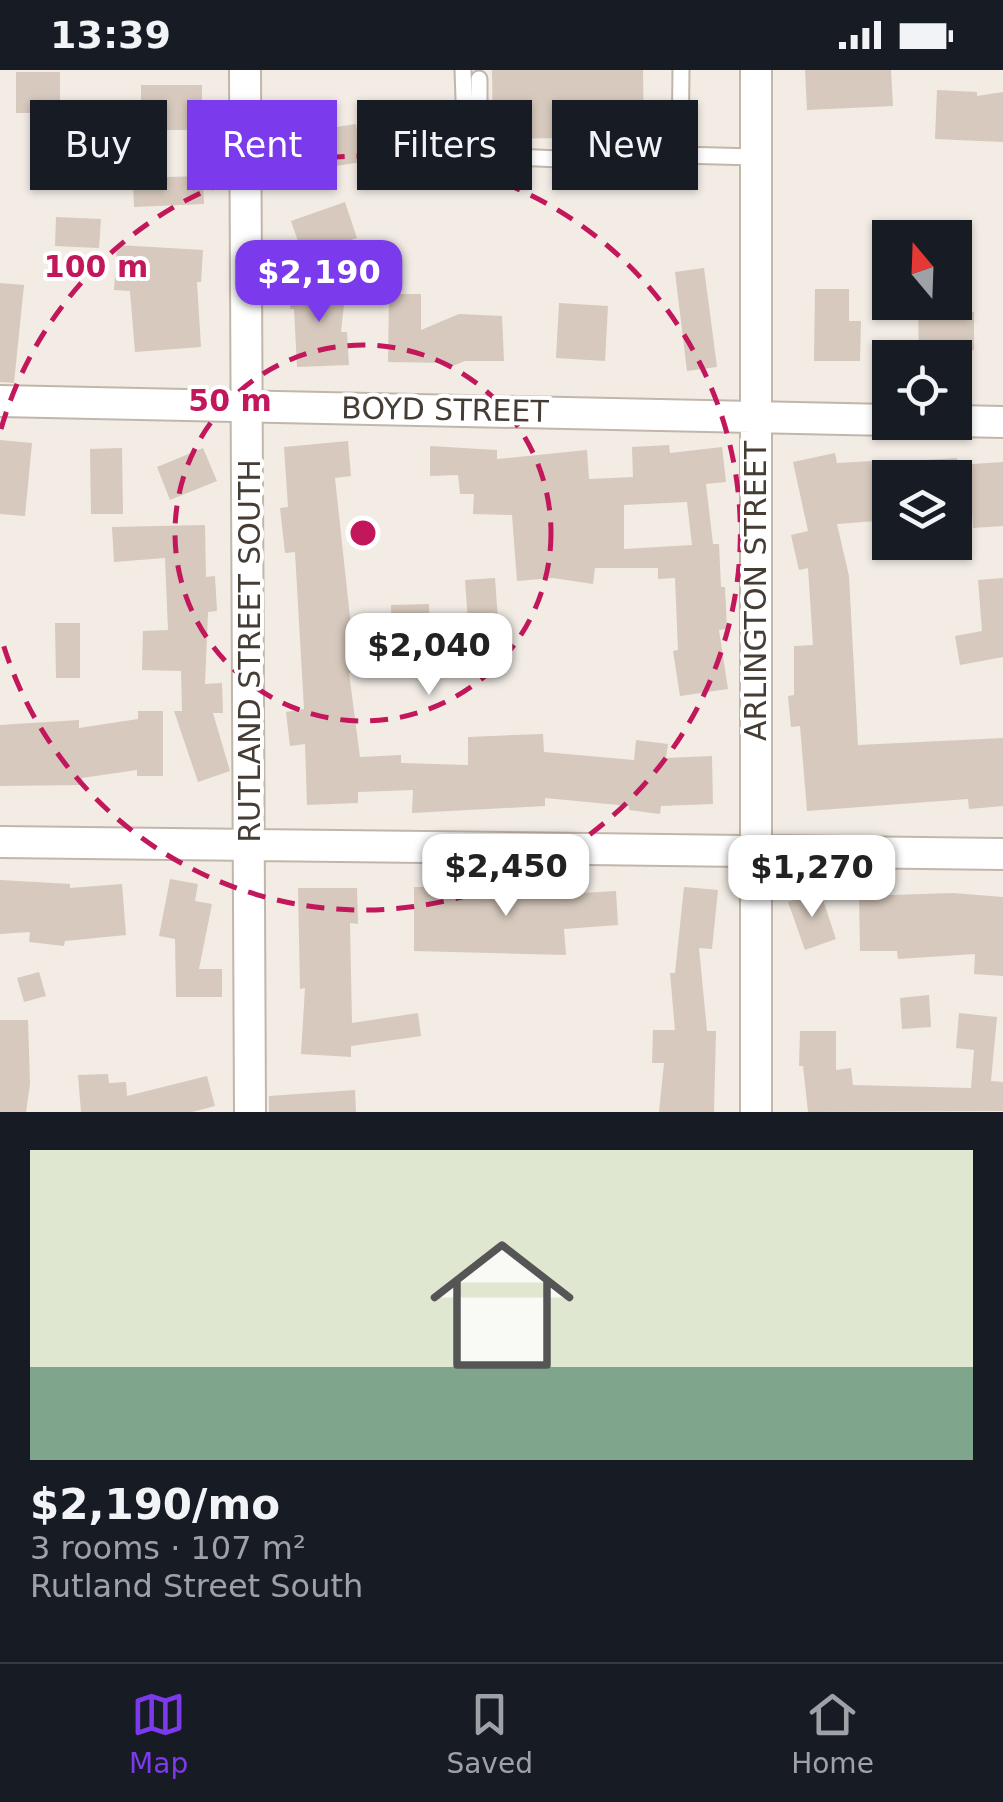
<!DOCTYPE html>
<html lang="en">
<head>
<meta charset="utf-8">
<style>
  :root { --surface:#171b24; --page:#242831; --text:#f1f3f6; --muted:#9ea1a6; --line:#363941; --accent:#7c3aed }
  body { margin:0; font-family:"DejaVu Sans",sans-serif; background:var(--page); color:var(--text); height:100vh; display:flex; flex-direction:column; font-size:38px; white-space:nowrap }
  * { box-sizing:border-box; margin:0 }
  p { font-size:32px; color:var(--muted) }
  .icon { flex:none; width:55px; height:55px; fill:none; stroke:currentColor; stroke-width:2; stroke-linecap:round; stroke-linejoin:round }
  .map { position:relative; height:1042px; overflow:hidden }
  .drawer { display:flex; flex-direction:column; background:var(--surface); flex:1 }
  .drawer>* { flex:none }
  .banner { position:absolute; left:30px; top:30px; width:945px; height:90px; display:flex; gap:20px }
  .needle { width:65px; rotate:341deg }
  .fabs { position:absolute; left:872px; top:150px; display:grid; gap:20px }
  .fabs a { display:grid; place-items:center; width:100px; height:100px; border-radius:0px; background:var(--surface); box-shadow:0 2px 8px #0004; font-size:50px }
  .price { position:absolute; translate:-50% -85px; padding:0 22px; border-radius:20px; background:#fff; color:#222; font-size:32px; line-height:65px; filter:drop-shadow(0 2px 5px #0008) }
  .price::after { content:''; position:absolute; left:50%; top:60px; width:30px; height:22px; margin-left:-15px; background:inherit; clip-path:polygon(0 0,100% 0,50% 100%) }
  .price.current { background:var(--accent); color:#fff }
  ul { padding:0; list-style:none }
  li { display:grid; align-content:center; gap:20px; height:530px; padding:0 30px }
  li+li { border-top:2px solid var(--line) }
  li span { display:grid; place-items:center; height:310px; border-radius:0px; color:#555 }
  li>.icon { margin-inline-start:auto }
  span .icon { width:180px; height:180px; fill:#fffc; stroke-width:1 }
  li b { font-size:42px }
  .chip { padding:0 35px; border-radius:0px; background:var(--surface); box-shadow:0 2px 8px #0004; font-size:35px; line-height:90px }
  .chip.current { background:var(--accent); color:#fff }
  .status { display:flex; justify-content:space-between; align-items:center; height:70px; padding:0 50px; background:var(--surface); direction:ltr }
  .status svg { height:28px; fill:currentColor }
  .dock { display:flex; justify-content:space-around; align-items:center; height:140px; border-top:2px solid var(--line); background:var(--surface); font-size:28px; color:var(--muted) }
  .dock a { display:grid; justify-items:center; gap:5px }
  .dock .current { color:var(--accent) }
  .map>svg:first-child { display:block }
  .building { fill:#d7c9bd; fill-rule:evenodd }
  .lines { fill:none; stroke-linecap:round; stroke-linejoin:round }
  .lane-casing { stroke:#c1b6aa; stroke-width:19 }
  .street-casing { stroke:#c1b6aa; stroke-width:34 }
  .lane { stroke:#fff; stroke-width:15 }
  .street { stroke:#fff; stroke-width:30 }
  .ring { fill:none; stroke:#c2185b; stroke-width:5; stroke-dasharray:18 12 }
  .labels { text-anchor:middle; stroke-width:8; stroke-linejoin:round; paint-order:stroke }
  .street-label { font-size:30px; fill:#453c34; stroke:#fff }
  .centre { fill:#c2185b; stroke:#fff; stroke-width:5 }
  .ring-label { font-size:30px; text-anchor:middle; font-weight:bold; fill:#c2185b; stroke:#fff; stroke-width:8; stroke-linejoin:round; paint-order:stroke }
</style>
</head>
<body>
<div class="status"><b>13:39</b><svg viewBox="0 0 49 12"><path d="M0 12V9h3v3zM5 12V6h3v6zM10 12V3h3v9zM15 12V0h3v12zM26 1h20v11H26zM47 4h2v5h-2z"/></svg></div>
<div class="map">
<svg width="1003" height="1042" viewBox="0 0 1003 1042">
  <rect width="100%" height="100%" fill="#f2ece5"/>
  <!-- building -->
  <path class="building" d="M492 0H643L644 67 493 69Z
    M805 0H891L893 36 807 40Z
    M16 2H60V43H16Z
    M141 15H202V60H141Z
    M937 20 977 22V26L1003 22V72L935 69Z
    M356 54 362 92 289 103 283 65Z
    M94 81 125 82 124 106 93 105Z
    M203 106 204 134 134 137 133 108Z
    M345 132 357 168 303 186 291 151Z
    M56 147 101 149 99 178 55 176Z
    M117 175 203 180 201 212H197L201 277 135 282 130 221 114 220Z
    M704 198 717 297 687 301 675 202Z
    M293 211 346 216 341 262H347L349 295 297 297 294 239H290Z
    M0 213 24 215 14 313 0 312Z
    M815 219H849V251H861L860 291H814Z
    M389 224H421V260L459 244 502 246 504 291H465L450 297 448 293 388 292Z
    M559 233 608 236 605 291 556 288Z
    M974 242V280H919L918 243Z
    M0 370 32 373 25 446 0 444Z
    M348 371 351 406 335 408 352 566 353 602 349 603 360 687 401 685V693L468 695V667L513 665 543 664 544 682 634 690 636 670 668 674 666 688 712 686 713 734 661 736 660 744 629 740V736L545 728V736L412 743 413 720 358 722V733L307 735 305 674 290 676 286 642 304 639 295 482 285 483 280 438 288 437 284 377Z
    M669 375 670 383 722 377 726 412 706 414 713 474H719L721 517H725L727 559 719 560 728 619 680 626 673 581 678 580 675 508 658 509V498H595L593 514 553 508 517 511 512 445 473 444 474 424H460L458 405 430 406V376L497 380V389L587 380 589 409 633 407 632 377ZM687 432 692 475 624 479V435Z
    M122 378 123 444H91L90 379Z
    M203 378 217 411 170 430 157 397Z
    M835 383 837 393 890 390V450L837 454 849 506 858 675 1003 668V736L969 739 968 729 807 741 800 656 791 657 788 626 794 625V576L813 575 808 498 799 500 791 465 808 461 793 392Z
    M957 388 958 395 1003 392V456L973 458 972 442 955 443V408H896L895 392Z
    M205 455 206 507 215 506 217 541 208 542 205 614 222 613 223 643H213L230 701 198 712 174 641H182L181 601 142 600 143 561 168 560 165 488 114 492 112 457Z
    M495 508 498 550 468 552 465 510Z
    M1003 508V587L960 595 955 566 982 561 978 510Z
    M429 534 430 594 392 595 391 535Z
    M55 553H80V608H56Z
    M138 641H163V706H137V700L82 708V715L0 716V655L79 650V658L138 649Z
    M170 809 198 814 195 831 212 834 199 899H222V927H176L175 869 159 866Z
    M0 810 70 814V818L122 814 126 865 65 871 64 876 29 872 30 862 0 864Z
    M414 817H455V822L506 818V822L567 818V824L616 821 618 855 564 859 566 885 414 881Z
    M684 817 718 820 712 879 699 878 707 961H716L714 1042H659L664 993H652L653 960H675L670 903H675Z
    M298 818H357L358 854 350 853 352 953 418 943 421 966 351 976V987L301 984 305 918 300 919Z
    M820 821 836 869 805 880 788 832Z
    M953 823 1003 827V906L974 904 975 884 898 889 897 881H860L859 826Z
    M39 902 46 926 24 932 17 908Z
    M929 925 931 957 902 959 900 928Z
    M959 943 997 947 991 1011 1003 1012V1041L808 1042 803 996H799L800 961H836V1000L851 998 853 1015 971 1018 974 980 956 978Z
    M0 950H28L30 1014 26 1042H0Z
    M108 1004 109 1013 126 1012 127 1026 207 1006 215 1036 192 1042H81L78 1005Z
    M355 1020 356 1042H269V1026Z"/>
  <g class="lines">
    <!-- lane casing -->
    <g class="lane-casing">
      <path id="lane" d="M463 0 466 85 651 93 680 85
        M681 0 680 85 755 87
        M463 49 479 36V9"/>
    </g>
    <!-- street casing -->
    <g class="street-casing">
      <path id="street" d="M245 0 250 1042
        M0 331 890 350
        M955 351 1003 352
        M0 772 1003 784
        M756 1042V0"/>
    </g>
    <!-- lane -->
    <use href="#lane" class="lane"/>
    <!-- street -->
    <use href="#street" class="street"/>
  </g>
  <!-- distance rings -->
  <g class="ring">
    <circle cx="363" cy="463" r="188"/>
    <path d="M1 359A377 377 0 1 1 1 567"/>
  </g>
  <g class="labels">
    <!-- street labels -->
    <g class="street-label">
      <text transform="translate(445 340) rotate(1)" y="10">BOYD STREET</text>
      <text transform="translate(756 521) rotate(-90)" y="10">ARLINGTON STREET</text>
      <text transform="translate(250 581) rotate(-90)" y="10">RUTLAND STREET SOUTH</text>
    </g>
  </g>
  <circle cx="363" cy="463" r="15" class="centre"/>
  <g class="ring-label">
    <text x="96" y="207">100 m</text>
    <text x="230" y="341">50 m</text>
  </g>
</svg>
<div class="fabs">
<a><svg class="needle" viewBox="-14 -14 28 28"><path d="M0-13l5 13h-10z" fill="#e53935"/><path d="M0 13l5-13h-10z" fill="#9ea1a6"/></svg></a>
<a><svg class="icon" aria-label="locate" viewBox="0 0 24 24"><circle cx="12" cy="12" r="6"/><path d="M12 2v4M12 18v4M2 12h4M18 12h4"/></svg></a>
<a><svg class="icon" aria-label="layers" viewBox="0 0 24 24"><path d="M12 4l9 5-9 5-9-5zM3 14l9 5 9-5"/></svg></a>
</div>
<b class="price current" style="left:319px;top:255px">$2,190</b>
<b class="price" style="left:429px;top:628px">$2,040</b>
<b class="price" style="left:506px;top:849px">$2,450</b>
<b class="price" style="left:812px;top:850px">$1,270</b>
<div class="banner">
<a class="chip">Buy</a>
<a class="chip current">Rent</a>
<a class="chip">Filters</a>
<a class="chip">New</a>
</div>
</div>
<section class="drawer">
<ul>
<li><span style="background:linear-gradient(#dfe7d0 70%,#7fa58c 0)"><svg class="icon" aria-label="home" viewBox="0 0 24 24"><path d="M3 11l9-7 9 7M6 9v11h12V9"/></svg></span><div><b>$2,190/mo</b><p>3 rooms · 107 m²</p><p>Rutland Street South</p></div></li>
</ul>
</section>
<nav class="dock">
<a class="current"><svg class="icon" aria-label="map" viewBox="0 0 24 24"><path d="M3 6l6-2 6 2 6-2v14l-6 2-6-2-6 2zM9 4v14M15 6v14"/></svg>Map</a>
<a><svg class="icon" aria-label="saved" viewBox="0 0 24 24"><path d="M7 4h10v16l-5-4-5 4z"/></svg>Saved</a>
<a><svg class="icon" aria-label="home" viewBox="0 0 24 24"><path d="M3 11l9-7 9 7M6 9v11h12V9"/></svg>Home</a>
</nav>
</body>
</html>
